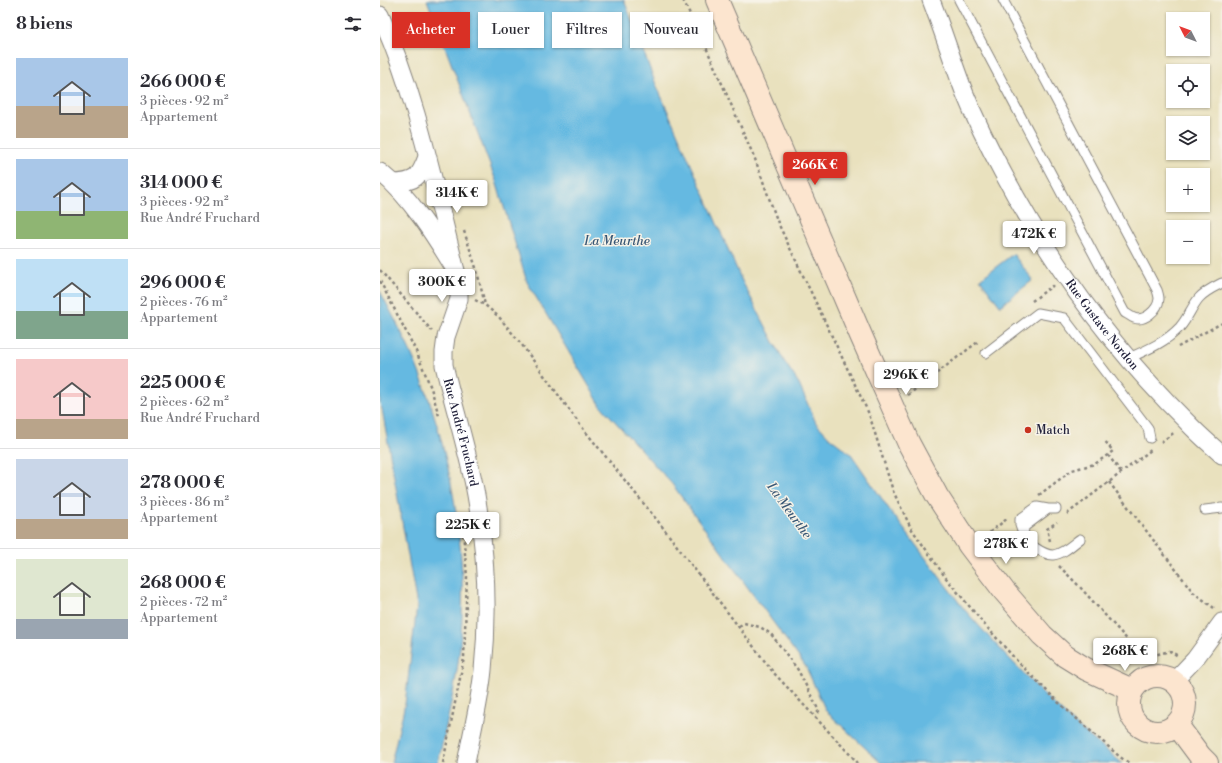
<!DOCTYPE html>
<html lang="fr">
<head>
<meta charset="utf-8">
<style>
  :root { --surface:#fff; --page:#f7f7f7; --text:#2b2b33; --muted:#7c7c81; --line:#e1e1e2; --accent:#d93025 }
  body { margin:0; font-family:"Libre Bodoni",serif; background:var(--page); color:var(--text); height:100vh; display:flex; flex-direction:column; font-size:15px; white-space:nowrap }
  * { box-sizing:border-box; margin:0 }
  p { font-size:13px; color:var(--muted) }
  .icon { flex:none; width:22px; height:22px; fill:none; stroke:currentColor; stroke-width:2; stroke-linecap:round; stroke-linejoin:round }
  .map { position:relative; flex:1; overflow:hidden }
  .drawer { display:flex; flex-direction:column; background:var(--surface); width:380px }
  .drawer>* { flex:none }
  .guide { position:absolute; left:12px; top:12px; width:380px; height:36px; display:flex; gap:8px }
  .needle { width:26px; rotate:312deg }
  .buttons { position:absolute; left:786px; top:12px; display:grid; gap:8px }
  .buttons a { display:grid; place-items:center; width:44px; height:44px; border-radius:0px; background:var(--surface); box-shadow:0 1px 3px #0004; font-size:20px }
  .price { position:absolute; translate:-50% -34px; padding:0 9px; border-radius:4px; background:#fff; color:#222; font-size:13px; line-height:26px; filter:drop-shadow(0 1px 2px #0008) }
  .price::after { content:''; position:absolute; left:50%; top:24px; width:12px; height:9px; margin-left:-6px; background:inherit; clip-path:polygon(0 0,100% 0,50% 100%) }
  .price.active { background:var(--accent); color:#fff }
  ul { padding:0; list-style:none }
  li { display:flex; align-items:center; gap:12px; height:100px; padding:0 16px }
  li+li { border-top:1px solid var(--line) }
  li span { display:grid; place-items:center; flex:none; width:112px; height:80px; border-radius:0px; color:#555 }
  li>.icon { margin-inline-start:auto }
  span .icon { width:48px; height:48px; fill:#fffc; stroke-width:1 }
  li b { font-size:17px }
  h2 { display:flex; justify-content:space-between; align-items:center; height:48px; padding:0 16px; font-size:17px }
  .tag { padding:0 14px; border-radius:0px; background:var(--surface); box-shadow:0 1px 3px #0004; font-size:14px; line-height:36px }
  .tag.active { background:var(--accent); color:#fff }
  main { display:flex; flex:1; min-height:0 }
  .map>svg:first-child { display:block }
  .water { fill:#65b9e1; stroke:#446e8e }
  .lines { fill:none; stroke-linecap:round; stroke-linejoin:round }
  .service-casing { stroke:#86827c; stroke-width:11 }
  .minor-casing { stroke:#86827c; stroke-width:19 }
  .secondary-casing { stroke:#86827c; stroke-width:24 }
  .path { stroke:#86827c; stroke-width:2.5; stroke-dasharray:3 3; stroke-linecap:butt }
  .service { stroke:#fff; stroke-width:9 }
  .minor { stroke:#fff; stroke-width:17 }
  .secondary { stroke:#fce5cf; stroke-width:22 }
  .poi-dot { fill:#c8321e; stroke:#f7f3e8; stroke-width:1.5 }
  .labels { text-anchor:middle; stroke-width:3; stroke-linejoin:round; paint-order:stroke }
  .street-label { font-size:12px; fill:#22223b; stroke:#f7f3e8 }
  .poi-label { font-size:12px; fill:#22223b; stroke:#f7f3e8; text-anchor:start }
  .water-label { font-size:13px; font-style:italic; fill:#395775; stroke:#f7f3e8 }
</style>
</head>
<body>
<main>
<section class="drawer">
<h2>8 biens<svg class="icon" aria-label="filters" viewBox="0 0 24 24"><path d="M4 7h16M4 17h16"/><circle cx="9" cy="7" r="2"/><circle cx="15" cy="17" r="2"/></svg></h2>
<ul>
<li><span style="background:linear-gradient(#a9c7e8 60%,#b9a48a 0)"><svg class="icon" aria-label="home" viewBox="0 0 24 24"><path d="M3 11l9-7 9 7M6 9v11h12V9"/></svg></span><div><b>266 000 €</b><p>3 pièces · 92 m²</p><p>Appartement</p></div></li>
<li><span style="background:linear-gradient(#a9c7e8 65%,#8fb573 0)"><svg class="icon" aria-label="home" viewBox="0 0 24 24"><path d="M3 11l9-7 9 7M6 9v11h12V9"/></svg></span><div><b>314 000 €</b><p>3 pièces · 92 m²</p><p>Rue André Fruchard</p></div></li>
<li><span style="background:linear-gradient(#bfe0f5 65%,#7fa58c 0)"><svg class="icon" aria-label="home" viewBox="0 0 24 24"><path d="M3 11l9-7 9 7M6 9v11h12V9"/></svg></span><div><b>296 000 €</b><p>2 pièces · 76 m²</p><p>Appartement</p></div></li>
<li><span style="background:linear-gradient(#f6c9c9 75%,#b9a48a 0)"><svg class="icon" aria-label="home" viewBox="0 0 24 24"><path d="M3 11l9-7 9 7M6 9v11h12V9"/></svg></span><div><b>225 000 €</b><p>2 pièces · 62 m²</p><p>Rue André Fruchard</p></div></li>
<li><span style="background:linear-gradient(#c9d6e8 75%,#b9a48a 0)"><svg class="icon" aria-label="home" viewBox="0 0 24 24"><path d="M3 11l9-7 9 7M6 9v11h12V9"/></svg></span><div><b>278 000 €</b><p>3 pièces · 86 m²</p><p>Appartement</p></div></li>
<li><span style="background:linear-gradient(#dfe7d0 75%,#9aa5b1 0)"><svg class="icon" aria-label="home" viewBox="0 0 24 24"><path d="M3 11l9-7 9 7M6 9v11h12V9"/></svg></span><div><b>268 000 €</b><p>2 pièces · 72 m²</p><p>Appartement</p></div></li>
</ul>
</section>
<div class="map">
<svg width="842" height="763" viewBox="0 0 842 763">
  <rect width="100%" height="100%" fill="#f7f3e8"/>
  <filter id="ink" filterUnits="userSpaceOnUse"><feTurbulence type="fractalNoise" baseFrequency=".025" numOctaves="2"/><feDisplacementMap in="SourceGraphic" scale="8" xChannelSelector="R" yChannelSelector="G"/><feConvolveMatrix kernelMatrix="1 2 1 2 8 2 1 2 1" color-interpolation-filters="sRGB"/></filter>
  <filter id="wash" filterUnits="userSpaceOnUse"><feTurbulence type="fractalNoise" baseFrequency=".012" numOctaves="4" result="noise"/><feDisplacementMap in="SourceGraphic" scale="16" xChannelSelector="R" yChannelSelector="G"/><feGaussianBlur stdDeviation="0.9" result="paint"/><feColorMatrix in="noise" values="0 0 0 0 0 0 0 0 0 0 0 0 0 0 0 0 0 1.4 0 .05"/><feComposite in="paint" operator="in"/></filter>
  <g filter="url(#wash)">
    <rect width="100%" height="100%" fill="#e9e1be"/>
    <!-- water -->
    <path class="water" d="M47 0H244L275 82 362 281 404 361 418 382 436 423 450 438 471 454 509 509 559 576 584 609 609 637 668 699 699 728 742 763H501L446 711 426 667 292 484 221 406 147 282 116 181Z
      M633 254 653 280 620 306 600 279Z
      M0 291C12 314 25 338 35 362 69 444 88 546 81 635 78 678 67 721 58 763H11L25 704 37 606 2 409 0 404Z"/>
  </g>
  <g filter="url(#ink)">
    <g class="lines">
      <!-- service casing -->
      <g class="service-casing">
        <path id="service" d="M579 0 745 313C748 314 751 317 754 318 764 322 778 310 779 299 779 296 778 293 777 290L623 0
          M606 353 658 313 684 318 768 428 770 438
          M749 358C767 350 786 342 800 327 808 318 812 306 819 298 825 291 834 287 842 283
          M676 509H668L644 527C644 530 643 532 644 534 645 543 664 555 673 555 683 554 692 545 700 539
          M825 510 842 508
          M643 534 640 525V519L657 507 668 509"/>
      </g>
      <!-- minor casing -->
      <g class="minor-casing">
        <g id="minor">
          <path id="s1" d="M551 0C563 31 573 63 585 94 596 121 609 147 623 173 671 263 734 350 807 422 818 434 830 444 842 455"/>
          <path d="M0 15C37 96 54 185 76 271 56 238 30 196 0 172"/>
          <path d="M13 183C36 182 39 178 47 157"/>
          <path id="s2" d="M76 271 79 284V299L66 337 64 352V365C74 408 88 451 96 495 106 552 109 612 103 670 100 701 92 732 86 763"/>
          <path d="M794 681 815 659 842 622"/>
        </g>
      </g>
      <!-- secondary casing -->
      <g class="secondary-casing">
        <path id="secondary" d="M337 0 482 338 529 444 557 496 589 545 624 591 662 635 685 656 706 669 752 690
          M749 704a28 28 0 1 1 56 0a28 28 0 1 1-56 0Z
          M797 725 820 756 827 763"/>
      </g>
      <!-- path -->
      <path class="path" d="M303 0 321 36 375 159 398 223 489 414 513 491 531 528 566 578 604 624 638 662 678 702 740 757 749 763
        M84 231 97 271 105 305
        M0 270 52 331
        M0 281 36 351 51 388 59 416
        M95 300 105 305 119 317 142 345 201 426 281 525 393 672 478 763
        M652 301 672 286 673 287
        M798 347 842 323
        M528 395 599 341
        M781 442 795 432
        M728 455 741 472
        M729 482 813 592 834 608
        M659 495 692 470 715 464 733 451 724 440
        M687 514 771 450
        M605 536 628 518
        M670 541 667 529 677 522
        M679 566 699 586 761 655 766 657 790 651 798 656
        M359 626 364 623 380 627 391 634 418 670 439 711 435 715
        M63 763 84 658 87 577 82 520"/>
      <!-- service -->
      <use href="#service" class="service"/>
      <!-- minor -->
      <use href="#minor" class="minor"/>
      <!-- secondary -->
      <use href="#secondary" class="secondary"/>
    </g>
  </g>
  <!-- markers -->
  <circle class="poi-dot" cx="648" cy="430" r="4"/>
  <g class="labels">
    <!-- street labels -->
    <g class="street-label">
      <text dy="4" stroke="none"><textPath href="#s1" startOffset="369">Rue Gustave Nordon</textPath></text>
      <text dy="4" stroke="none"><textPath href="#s2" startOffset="166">Rue André Fruchard</textPath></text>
    </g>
    <!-- poi labels -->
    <g class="poi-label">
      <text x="656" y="434">Match</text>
    </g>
    <!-- water labels -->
    <g class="water-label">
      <text x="237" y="245">La Meurthe</text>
      <text transform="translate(410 510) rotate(54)" y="5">La Meurthe</text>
    </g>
  </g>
</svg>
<div class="buttons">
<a><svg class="needle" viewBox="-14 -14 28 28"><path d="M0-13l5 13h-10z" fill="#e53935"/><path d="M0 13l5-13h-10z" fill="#7c7c81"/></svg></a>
<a><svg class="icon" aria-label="locate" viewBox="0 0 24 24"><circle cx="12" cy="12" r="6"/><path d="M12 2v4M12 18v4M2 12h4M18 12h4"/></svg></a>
<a><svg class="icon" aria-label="layers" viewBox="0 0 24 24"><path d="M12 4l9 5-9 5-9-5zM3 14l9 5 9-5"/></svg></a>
<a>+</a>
<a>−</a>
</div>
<b class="price active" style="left:435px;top:186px">266K €</b>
<b class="price" style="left:77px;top:214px">314K €</b>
<b class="price" style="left:654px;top:255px">472K €</b>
<b class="price" style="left:62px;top:303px">300K €</b>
<b class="price" style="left:526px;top:396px">296K €</b>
<b class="price" style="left:88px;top:546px">225K €</b>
<b class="price" style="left:626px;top:565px">278K €</b>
<b class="price" style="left:745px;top:672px">268K €</b>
<div class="guide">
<a class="tag active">Acheter</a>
<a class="tag">Louer</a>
<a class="tag">Filtres</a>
<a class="tag">Nouveau</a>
</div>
</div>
</main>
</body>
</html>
